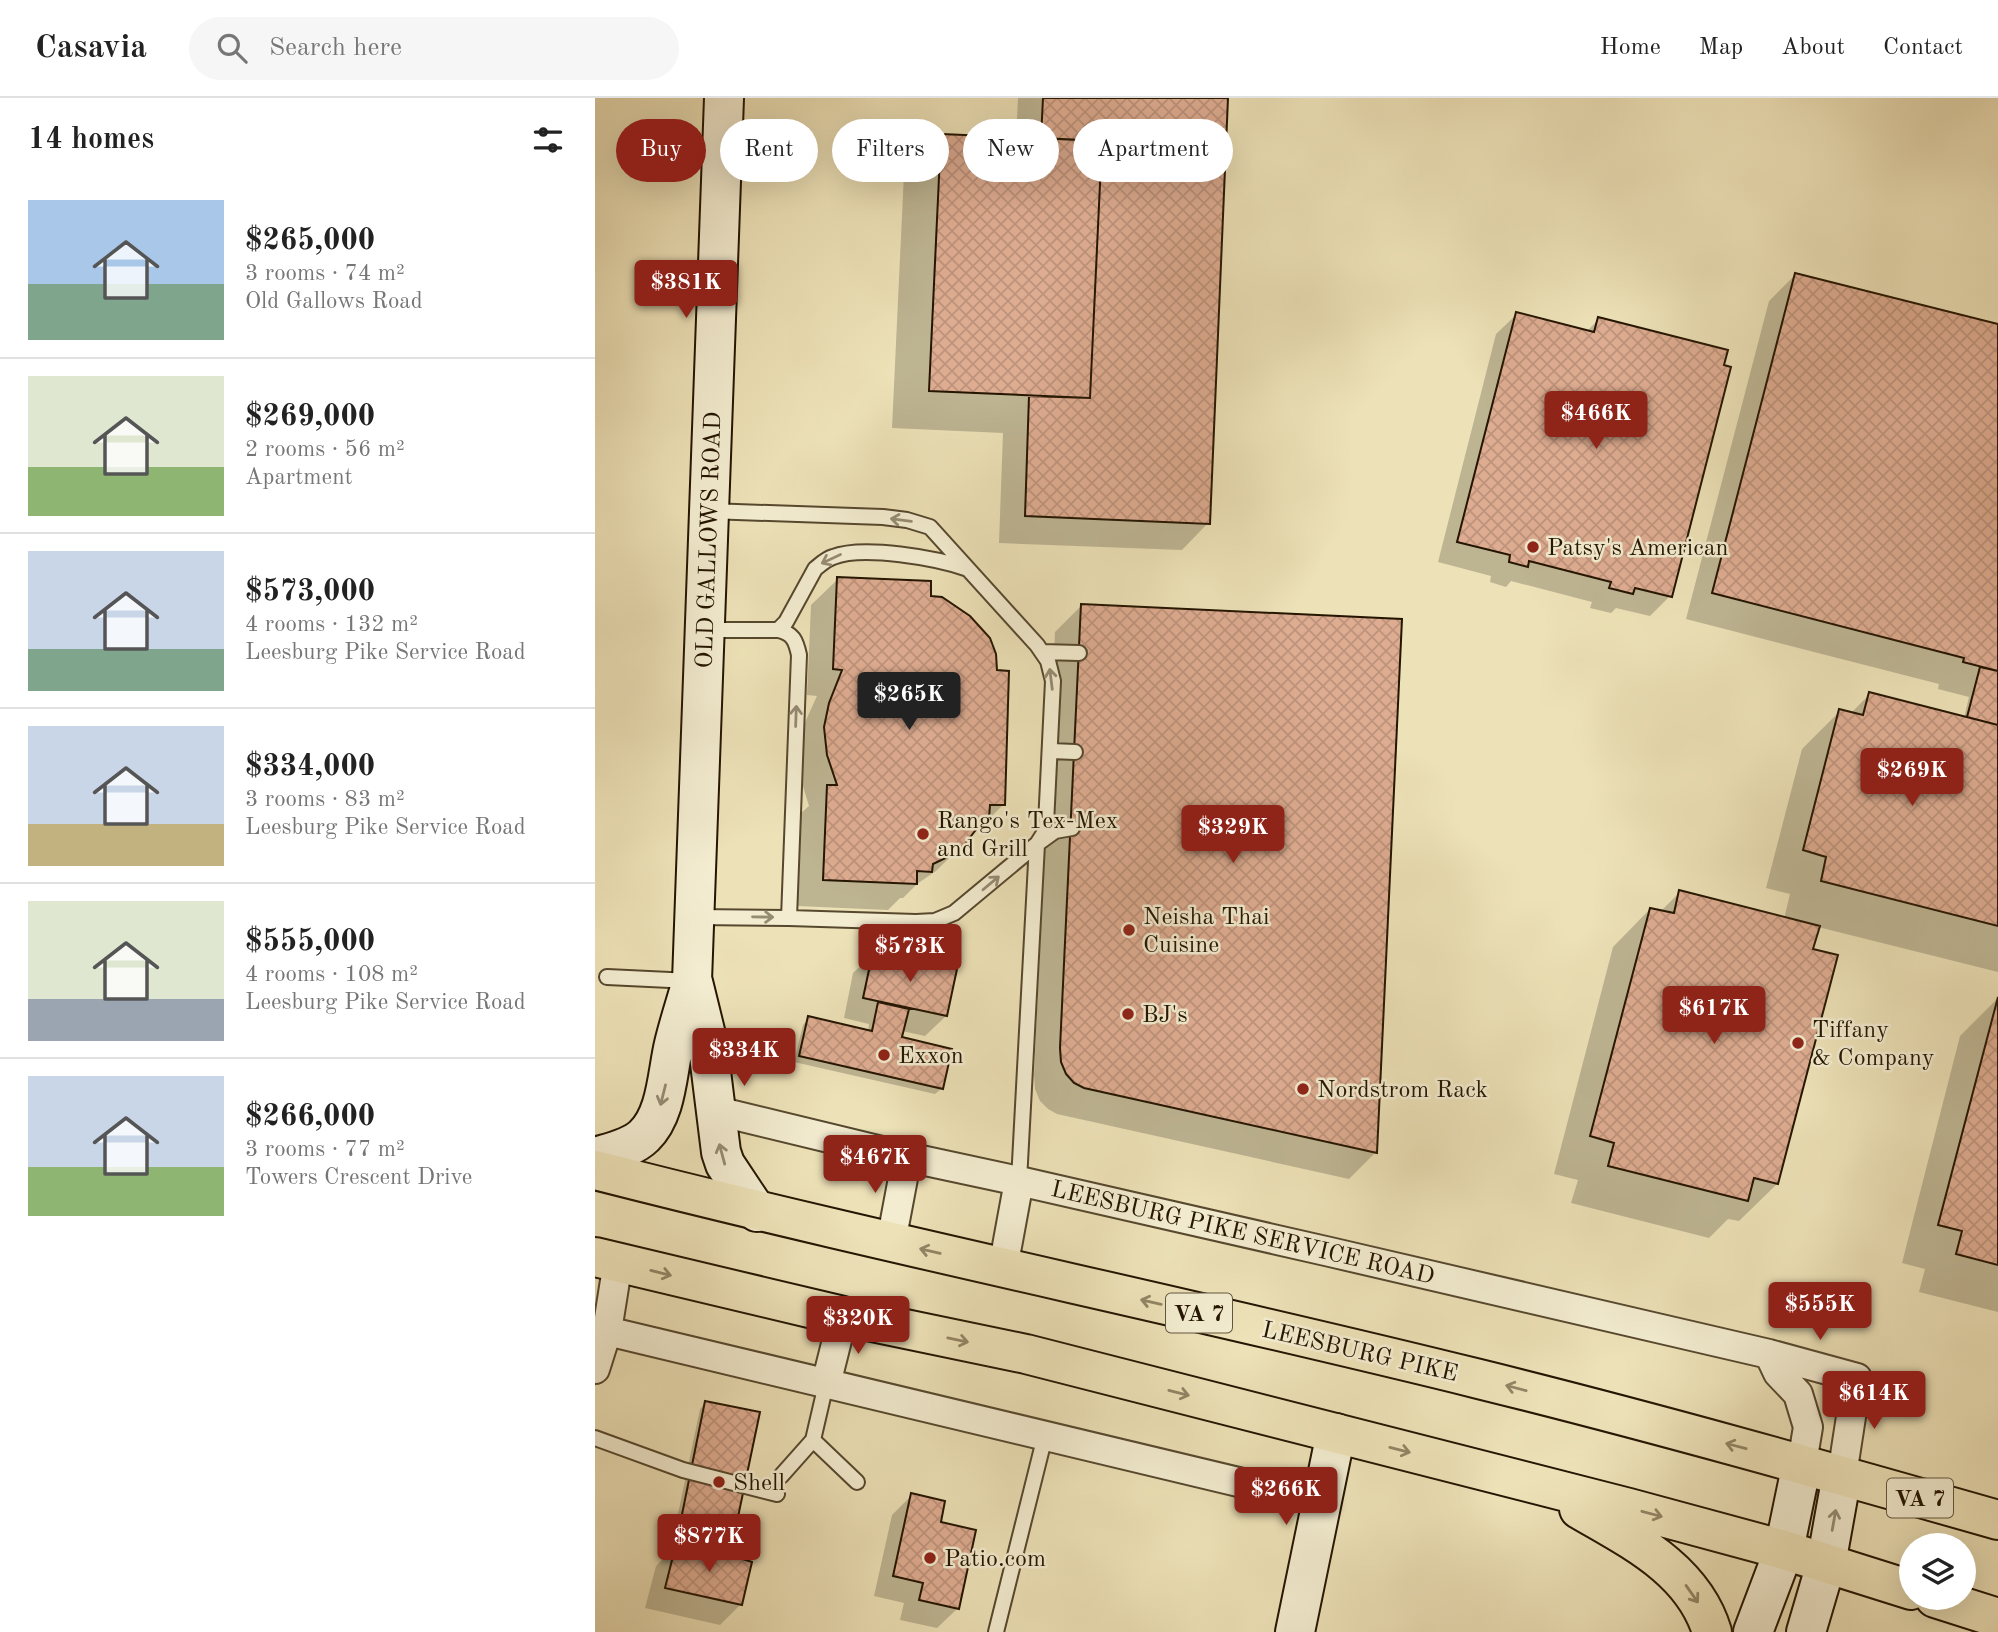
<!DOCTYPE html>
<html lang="en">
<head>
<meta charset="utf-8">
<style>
  :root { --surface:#fff; --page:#f6f6f6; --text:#222; --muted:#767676; --line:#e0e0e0; --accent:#8f2418 }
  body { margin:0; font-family:"Old Standard TT",serif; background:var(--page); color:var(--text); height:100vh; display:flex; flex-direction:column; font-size:26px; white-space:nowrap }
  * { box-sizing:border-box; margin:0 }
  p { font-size:23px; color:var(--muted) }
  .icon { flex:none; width:38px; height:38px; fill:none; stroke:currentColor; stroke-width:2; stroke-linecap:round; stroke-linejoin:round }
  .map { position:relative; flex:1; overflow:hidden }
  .sheet { display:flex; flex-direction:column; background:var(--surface); width:595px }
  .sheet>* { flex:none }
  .hud { position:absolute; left:21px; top:21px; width:665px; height:63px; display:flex; gap:14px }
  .buttons { position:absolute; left:1304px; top:1435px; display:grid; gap:14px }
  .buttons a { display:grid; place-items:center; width:77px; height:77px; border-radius:50%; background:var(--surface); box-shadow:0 7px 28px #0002; font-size:35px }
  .price { position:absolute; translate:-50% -60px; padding:0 16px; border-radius:7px; background:var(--accent); color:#fff; font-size:23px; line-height:46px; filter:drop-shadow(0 2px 4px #0008) }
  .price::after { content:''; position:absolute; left:50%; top:42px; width:21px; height:16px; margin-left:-10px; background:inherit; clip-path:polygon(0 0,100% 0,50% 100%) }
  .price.current { background:#222; color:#fff }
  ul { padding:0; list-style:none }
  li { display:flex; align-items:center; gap:21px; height:175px; padding:0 28px }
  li+li { border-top:2px solid var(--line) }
  li span { display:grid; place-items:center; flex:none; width:196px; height:140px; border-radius:0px; color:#555 }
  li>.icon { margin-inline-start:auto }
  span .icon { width:84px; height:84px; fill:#fffc; stroke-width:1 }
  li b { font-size:30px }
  h2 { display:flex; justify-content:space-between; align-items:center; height:84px; padding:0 28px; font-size:30px }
  .tag { padding:0 24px; border-radius:32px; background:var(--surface); box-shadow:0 7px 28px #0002; font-size:24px; line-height:63px }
  .tag.current { background:var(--accent); color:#fff }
  header { display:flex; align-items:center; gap:42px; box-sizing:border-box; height:98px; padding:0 35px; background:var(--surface); border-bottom:2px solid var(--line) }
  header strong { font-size:33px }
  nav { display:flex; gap:38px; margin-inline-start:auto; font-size:24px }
  .search { width:490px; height:63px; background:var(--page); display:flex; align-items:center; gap:18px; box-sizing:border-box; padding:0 24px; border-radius:38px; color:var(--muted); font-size:26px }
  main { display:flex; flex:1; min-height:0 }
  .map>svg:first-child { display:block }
  .shadow { fill:#0003 }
  .building { fill:url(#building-cross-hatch); stroke:#241501; stroke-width:2 }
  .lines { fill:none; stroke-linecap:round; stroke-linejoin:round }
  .lane-casing { stroke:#56482e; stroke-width:18 }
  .street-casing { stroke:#56482e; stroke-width:32 }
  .secondary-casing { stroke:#241501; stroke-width:42 }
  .highway-casing { stroke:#241501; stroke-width:42 }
  .lane { stroke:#f3ecd0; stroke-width:14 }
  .street { stroke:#f3ecd0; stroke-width:28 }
  .secondary { stroke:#f3ecd0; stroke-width:38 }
  .highway { stroke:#ede1b7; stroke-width:38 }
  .oneway { stroke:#968b73 }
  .oneway2 { stroke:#938565 }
  .poi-dot { fill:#8f2418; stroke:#f3ecd0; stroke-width:2.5 }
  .labels { text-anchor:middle; stroke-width:5; stroke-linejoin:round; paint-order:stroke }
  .shield { fill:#f3ecd0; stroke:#62563f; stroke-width:2 }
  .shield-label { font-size:23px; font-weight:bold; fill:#241501 }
  .street-label { font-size:24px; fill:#241501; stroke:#f3ecd0 }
  .poi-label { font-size:24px; fill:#241501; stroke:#f3ecd0; text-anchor:start }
</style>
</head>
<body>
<header>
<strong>Casavia</strong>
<div class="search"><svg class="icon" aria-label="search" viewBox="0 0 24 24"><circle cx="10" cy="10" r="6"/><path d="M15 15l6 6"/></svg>Search here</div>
<nav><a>Home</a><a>Map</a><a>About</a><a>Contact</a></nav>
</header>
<main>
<section class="sheet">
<h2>14 homes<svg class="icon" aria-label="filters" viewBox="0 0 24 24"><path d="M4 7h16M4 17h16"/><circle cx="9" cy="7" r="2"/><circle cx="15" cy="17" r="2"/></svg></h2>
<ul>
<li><span style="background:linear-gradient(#a9c7e8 60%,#7fa58c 0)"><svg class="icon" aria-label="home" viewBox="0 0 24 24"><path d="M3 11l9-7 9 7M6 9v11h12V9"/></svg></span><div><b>$265,000</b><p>3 rooms · 74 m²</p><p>Old Gallows Road</p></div></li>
<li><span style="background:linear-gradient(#dfe7d0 65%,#8fb573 0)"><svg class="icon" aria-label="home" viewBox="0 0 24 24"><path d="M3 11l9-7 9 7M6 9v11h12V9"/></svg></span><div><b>$269,000</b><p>2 rooms · 56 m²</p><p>Apartment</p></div></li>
<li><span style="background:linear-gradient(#c9d6e8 70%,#7fa58c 0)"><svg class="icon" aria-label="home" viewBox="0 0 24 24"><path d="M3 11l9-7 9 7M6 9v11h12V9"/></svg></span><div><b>$573,000</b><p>4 rooms · 132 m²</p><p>Leesburg Pike Service Road</p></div></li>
<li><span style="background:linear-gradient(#c9d6e8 70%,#c2b280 0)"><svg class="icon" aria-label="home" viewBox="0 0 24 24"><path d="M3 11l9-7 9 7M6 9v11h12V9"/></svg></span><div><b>$334,000</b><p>3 rooms · 83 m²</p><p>Leesburg Pike Service Road</p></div></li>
<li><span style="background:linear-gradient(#dfe7d0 70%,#9aa5b1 0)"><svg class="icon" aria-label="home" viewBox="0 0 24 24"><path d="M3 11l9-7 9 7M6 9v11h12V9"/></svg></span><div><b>$555,000</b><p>4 rooms · 108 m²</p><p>Leesburg Pike Service Road</p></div></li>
<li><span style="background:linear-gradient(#c9d6e8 65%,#8fb573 0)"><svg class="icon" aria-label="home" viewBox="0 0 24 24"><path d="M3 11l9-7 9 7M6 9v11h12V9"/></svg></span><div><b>$266,000</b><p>3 rooms · 77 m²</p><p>Towers Crescent Drive</p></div></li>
</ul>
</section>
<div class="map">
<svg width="1403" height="1534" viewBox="0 0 1403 1534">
  <defs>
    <pattern id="building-cross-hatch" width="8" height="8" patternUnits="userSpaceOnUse" patternTransform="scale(1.75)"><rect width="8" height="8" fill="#deac91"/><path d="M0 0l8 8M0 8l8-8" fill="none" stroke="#be937b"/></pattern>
  </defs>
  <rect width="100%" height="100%" fill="#ede1b7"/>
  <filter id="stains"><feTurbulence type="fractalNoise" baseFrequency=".00286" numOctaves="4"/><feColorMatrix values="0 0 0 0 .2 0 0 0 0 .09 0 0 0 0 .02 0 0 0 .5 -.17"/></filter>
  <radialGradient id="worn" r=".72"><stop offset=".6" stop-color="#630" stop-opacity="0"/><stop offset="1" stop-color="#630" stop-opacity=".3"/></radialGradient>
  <!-- shadow -->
  <path class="shadow" d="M423 0H632L613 425 587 452 404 445 408 335 297 330 309 75 346 38 421 41Z
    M1200 177 1403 228V627L1401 628H1403V874L1223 829 1216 852 1182 1086 1144 1123 1133 1121 1114 1140 976 1105 983 1082 959 1076 1018 849 1055 811 1065 814 1085 794 1189 821 1195 796 1171 790 1207 651 1245 613 1255 616 1275 596 1369 620 1374 599 1343 591 1344 586 1091 521 1174 203Z
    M922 216 991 234 1004 221 1075 498 1055 518 1021 510 1016 515 995 510 997 504 916 483 911 489 895 484 896 478 843 464 901 236Z
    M243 481 334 500 408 707 341 773 322 786 308 800H305L293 812 202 808 206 715 214 708 204 675V646L211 622 222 598 212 597 216 507Z
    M487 507 805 523 780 1055 754 1081 462 1016 453 1011 445 1003 440 991 439 977 460 534Z
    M279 855 351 918 330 938 307 933 305 941 347 990 340 996 199 964 208 927 214 920 273 933 274 926 249 920 258 875Z
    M1403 900V1214L1324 1194 1330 1171 1307 1165 1365 938Z
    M111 1305 133 1458 146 1506 125 1527 50 1510 61 1468 75 1454 105 1311Z
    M317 1397 344 1426 363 1510 342 1530 305 1522 309 1505 279 1498 297 1417Z"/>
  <!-- building -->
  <path class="building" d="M448 0H633L615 426 430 418 434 298 495 300 507 43 446 40Z
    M346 36 507 43 495 300 334 293Z
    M1200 175 1403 226V573L1368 564 1369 560 1117 495Z
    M921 214 999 234 1003 219 1133 252 1129 267 1136 269 1077 499 1040 490 1038 496 1014 490 1016 484 934 463 933 469 914 464 915 457 862 444Z
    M242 479 336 483V498L347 499 375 518 395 540 401 556 402 572 414 573 410 707H395L394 721H389L370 746 355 758 338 766 337 774 322 773V786L228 782 232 687H242L232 657 229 629 234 605 247 572 238 571Z
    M486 506 807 521 782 1055 489 990 479 985 471 976 466 964 465 950Z
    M1385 569 1403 573V627L1372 619Z
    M1274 594 1403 627V828L1226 783 1231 759 1208 752 1244 611 1268 617Z
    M1084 792 1225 828 1218 851 1243 857 1183 1086 1159 1080 1153 1103 1013 1068 1019 1045 995 1038 1055 810 1079 815Z
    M278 853 362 871 352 918 268 900Z
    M1403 899V1167L1361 1156 1367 1133 1343 1127Z
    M283 904 314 911 307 939 357 951 348 991 204 958 213 918 277 933Z
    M110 1303 165 1314 135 1457 81 1446Z
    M316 1395 350 1403 346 1424 381 1432 364 1511 324 1502 328 1485 298 1478Z
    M81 1446 135 1457 157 1464 147 1507 70 1490Z"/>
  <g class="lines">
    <!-- lane casing -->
    <g class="lane-casing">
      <path id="lane" d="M114 413 288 419 312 422 335 429 442 547 453 563 458 583 451 726 449 735 442 746 359 815 340 823 321 824 194 820
        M112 532H183L191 524 220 471C226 466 231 461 238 459 268 447 342 460 373 471
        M447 554 484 555
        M456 653 480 654
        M101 819 194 820 204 557C201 543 198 535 183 532
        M12 879 96 883
        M424 1083 442 746 460 733 477 730
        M0 1340 88 1372 182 1396
        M218 1342 231 1286
        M186 1378 218 1342 262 1384
        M401 1534 450 1338"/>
    </g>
    <!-- street casing -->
    <g class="street-casing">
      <path id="street" d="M122 1013 312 1059 424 1083 735 1154 1174 1256 1262 1280 1247 1377
        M296 1144 312 1059
        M408 1170 424 1083
        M12 1233 727 1404
        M1174 1256 1183 1275 1203 1296 1213 1329 1207 1365
        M0 1271 12 1233 23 1164
        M231 1286 248 1218"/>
    </g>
    <!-- secondary casing -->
    <g class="secondary-casing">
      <path id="secondary" d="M98 884 112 941 126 1054 130 1066 162 1114
        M0 1059C16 1054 37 1050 49 1038 72 1016 72 975 79 946 84 925 91 904 97 883L129 0
        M700 1534 741 1335
        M1158 1534 1189 1452 1207 1365
        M1211 1534 1231 1466 1247 1377"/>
    </g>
    <!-- highway casing -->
    <g class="highway-casing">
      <path id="highway" d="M0 1072C293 1147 590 1208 884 1281 1058 1324 1231 1373 1403 1422
        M0 1159 248 1218 431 1256 1034 1410 1189 1452 1316 1492
        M984 1411C1037 1442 1098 1471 1117 1534
        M1340 1500 1403 1520"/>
    </g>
    <!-- lane -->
    <use href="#lane" class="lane"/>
    <!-- street -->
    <use href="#street" class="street"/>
    <!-- secondary -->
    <use href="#secondary" class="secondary"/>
    <!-- highway -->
    <use href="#highway" class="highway"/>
  </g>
  <!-- one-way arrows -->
  <defs><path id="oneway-shaft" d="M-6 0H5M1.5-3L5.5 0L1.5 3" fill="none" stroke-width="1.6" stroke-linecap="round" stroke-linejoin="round" transform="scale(1.75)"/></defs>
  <g class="oneway">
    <use href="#oneway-shaft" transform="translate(306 422) rotate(-173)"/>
    <use href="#oneway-shaft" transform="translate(236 461) rotate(155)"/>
    <use href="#oneway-shaft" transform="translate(456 581) rotate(-97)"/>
    <use href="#oneway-shaft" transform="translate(201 618) rotate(-88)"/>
    <use href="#oneway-shaft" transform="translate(396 785) rotate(-40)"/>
    <use href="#oneway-shaft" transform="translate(168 819) rotate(1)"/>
    <use href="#oneway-shaft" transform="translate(68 997) rotate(104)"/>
    <use href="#oneway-shaft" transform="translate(127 1056) rotate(-105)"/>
    <use href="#oneway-shaft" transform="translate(1239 1422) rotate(-80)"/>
  </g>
  <g class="oneway2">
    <use href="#oneway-shaft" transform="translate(335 1153) rotate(-167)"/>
    <use href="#oneway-shaft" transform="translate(66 1175) rotate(14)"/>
    <use href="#oneway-shaft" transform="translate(556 1204) rotate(-167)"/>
    <use href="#oneway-shaft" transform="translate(363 1242) rotate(12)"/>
    <use href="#oneway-shaft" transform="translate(921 1290) rotate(-165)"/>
    <use href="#oneway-shaft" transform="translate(584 1295) rotate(14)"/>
    <use href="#oneway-shaft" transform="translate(1141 1348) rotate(-165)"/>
    <use href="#oneway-shaft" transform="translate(805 1352) rotate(14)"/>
    <use href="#oneway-shaft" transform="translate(1057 1416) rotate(15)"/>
    <use href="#oneway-shaft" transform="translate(1097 1496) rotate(55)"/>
  </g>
  <!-- markers -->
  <g class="poi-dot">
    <circle cx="938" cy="449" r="7"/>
    <circle cx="328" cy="736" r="7"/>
    <circle cx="534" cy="832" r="7"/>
    <circle cx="533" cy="916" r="7"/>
    <circle cx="1203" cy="945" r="7"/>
    <circle cx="289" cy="957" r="7"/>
    <circle cx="708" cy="991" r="7"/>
    <circle cx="124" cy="1384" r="7"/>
    <circle cx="335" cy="1460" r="7"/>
  </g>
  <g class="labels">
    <!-- shield labels -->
    <g class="shield">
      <rect x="571" y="1195.5" width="66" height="39" rx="5"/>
      <rect x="1292" y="1380.5" width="66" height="39" rx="5"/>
    </g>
    <g class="shield-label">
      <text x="604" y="1223">VA 7</text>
      <text x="1325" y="1408">VA 7</text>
    </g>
    <!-- street labels -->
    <g class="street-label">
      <text transform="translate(113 442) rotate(-88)" y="8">OLD GALLOWS ROAD</text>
      <text transform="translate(648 1134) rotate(13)" y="8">LEESBURG PIKE SERVICE ROAD</text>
      <text transform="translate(765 1253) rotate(13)" y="8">LEESBURG PIKE</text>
    </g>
    <!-- poi labels -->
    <g class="poi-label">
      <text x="952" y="457">Patsy's American</text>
      <text x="342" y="730">Rango's Tex-Mex<tspan x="342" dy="28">and Grill</tspan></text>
      <text x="548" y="826">Neisha Thai<tspan x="548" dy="28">Cuisine</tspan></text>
      <text x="547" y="924">BJ's</text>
      <text x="1217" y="939">Tiffany<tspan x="1217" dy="28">&amp; Company</tspan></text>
      <text x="303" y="965">Exxon</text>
      <text x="722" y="999">Nordstrom Rack</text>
      <text x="138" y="1392">Shell</text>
      <text x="349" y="1468">Patio.com</text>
    </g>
  </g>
  <rect width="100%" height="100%" filter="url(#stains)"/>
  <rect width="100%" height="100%" fill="url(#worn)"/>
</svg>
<div class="buttons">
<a><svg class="icon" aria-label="layers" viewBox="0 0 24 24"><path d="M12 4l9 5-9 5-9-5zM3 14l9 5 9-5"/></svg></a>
</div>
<b class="price" style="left:91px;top:222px">$381K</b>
<b class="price" style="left:1001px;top:353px">$466K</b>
<b class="price current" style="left:314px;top:634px">$265K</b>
<b class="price" style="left:1317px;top:710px">$269K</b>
<b class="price" style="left:638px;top:767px">$329K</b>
<b class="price" style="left:315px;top:886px">$573K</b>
<b class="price" style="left:1119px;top:948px">$617K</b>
<b class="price" style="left:149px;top:990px">$334K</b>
<b class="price" style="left:280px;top:1097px">$467K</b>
<b class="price" style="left:1225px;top:1244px">$555K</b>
<b class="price" style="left:263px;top:1258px">$320K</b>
<b class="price" style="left:1279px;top:1333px">$614K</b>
<b class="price" style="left:691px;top:1429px">$266K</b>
<b class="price" style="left:114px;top:1476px">$877K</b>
<div class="hud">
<a class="tag current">Buy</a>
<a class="tag">Rent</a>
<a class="tag">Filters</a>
<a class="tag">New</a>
<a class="tag">Apartment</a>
</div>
</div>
</main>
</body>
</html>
